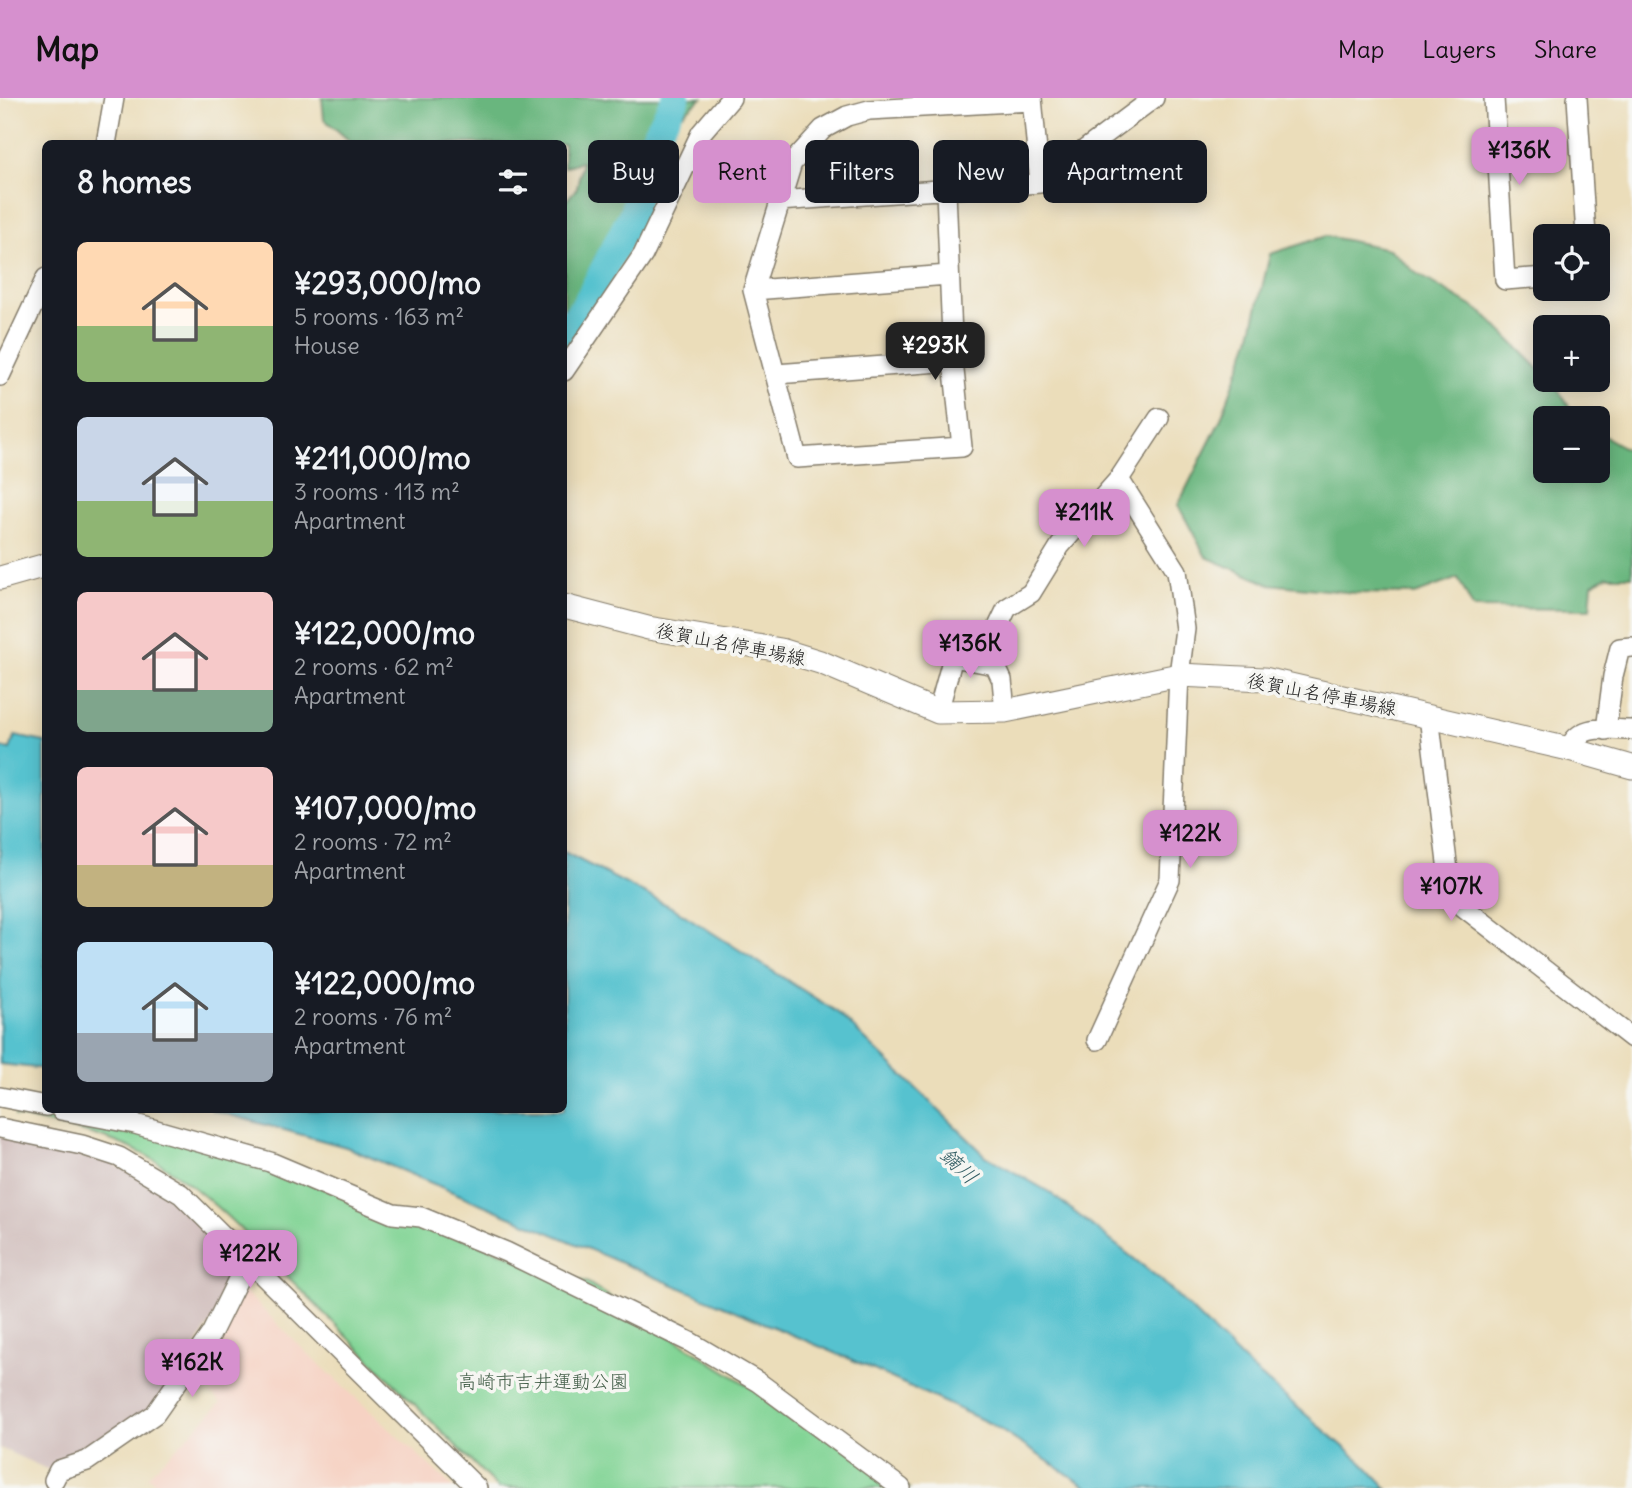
<!DOCTYPE html>
<html lang="en">
<head>
<meta charset="utf-8">
<style>
  :root { --surface:#171b24; --page:#242831; --text:#f1f3f6; --muted:#9ea1a6; --accent:#d690ce }
  body { margin:0; font-family:Delius,"Klee One",sans-serif; background:var(--page); color:var(--text); height:100vh; display:flex; flex-direction:column; font-size:26px; white-space:nowrap }
  * { box-sizing:border-box; margin:0 }
  p { font-size:23px; color:var(--muted) }
  .icon { flex:none; width:38px; height:38px; fill:none; stroke:currentColor; stroke-width:2; stroke-linecap:round; stroke-linejoin:round }
  .map { position:relative; flex:1; overflow:hidden }
  .details { position:absolute; left:42px; top:42px; width:525px; height:973px; display:flex; flex-direction:column; background:var(--surface); border-radius:10px; box-shadow:0 4px 18px #0003 }
  .details>* { flex:none }
  .guide { position:absolute; left:588px; top:42px; width:665px; height:63px; display:flex; gap:14px }
  .tools { position:absolute; left:1533px; top:126px; display:grid; gap:14px }
  .tools a { display:grid; place-items:center; width:77px; height:77px; border-radius:10px; background:var(--surface); box-shadow:0 4px 18px #0003; font-size:35px }
  .price { position:absolute; translate:-50% -60px; padding:0 16px; border-radius:14px; background:var(--accent); color:#111; font-size:23px; line-height:46px; filter:drop-shadow(0 2px 4px #0008) }
  .price::after { content:''; position:absolute; left:50%; top:42px; width:21px; height:16px; margin-left:-10px; background:inherit; clip-path:polygon(0 0,100% 0,50% 100%) }
  .price.selected { background:#222; color:#fff }
  ul { padding:0; list-style:none }
  li { display:flex; align-items:center; gap:21px; height:175px; padding:0 35px }
  li span { display:grid; place-items:center; flex:none; width:196px; height:140px; border-radius:10px; color:#555 }
  li>.icon { margin-inline-start:auto }
  span .icon { width:84px; height:84px; fill:#fffc; stroke-width:1 }
  li b { font-size:30px }
  h2 { display:flex; justify-content:space-between; align-items:center; height:84px; padding:0 35px; font-size:30px }
  .chip { padding:0 24px; border-radius:10px; background:var(--surface); box-shadow:0 4px 18px #0003; font-size:24px; line-height:63px }
  .chip.selected { background:var(--accent); color:#111 }
  header { display:flex; align-items:center; gap:42px; box-sizing:border-box; height:98px; padding:0 35px; background:var(--accent); color:#111 }
  header strong { font-size:33px }
  nav { display:flex; gap:38px; margin-inline-start:auto; font-size:24px }
  .map>svg:first-child { display:block }
  .built { fill:#f6d2c3 }
  .industrial { fill:#d1bfbd }
  .green { fill:#82d495; stroke:#4f7858; stroke-width:2 }
  .forest { fill:#69b67e; stroke:#42694d; stroke-width:2 }
  .water { fill:#56c2cf; stroke:#396f76; stroke-width:2 }
  .lines { fill:none; stroke-linecap:round; stroke-linejoin:round }
  .river { stroke:#56c2cf; stroke-width:28 }
  .minor-casing { stroke:#847c6b; stroke-width:22 }
  .major-casing { stroke:#847c6b; stroke-width:25 }
  .minor { stroke:#fff; stroke-width:19 }
  .major { stroke:#fff; stroke-width:23 }
  .labels { text-anchor:middle; stroke-width:7; stroke-linejoin:round; paint-order:stroke }
  .street-label { font-size:19px; fill:#1c1c1c; stroke:#f6f6f2 }
  .park-label { font-size:19px; fill:#405c46; stroke:#f6f6f2 }
  .water-label { font-size:21px; font-style:italic; fill:#335e64; stroke:#f6f6f2 }
</style>
</head>
<body>
<header>
<strong>Map</strong>
<nav><a>Map</a><a>Layers</a><a>Share</a></nav>
</header>
<div class="map">
<svg width="1632" height="1390" viewBox="0 0 1632 1390">
  <rect width="100%" height="100%" fill="#f6f6f2"/>
  <filter id="ink" filterUnits="userSpaceOnUse"><feTurbulence type="fractalNoise" baseFrequency=".0143" numOctaves="2"/><feDisplacementMap in="SourceGraphic" scale="14" xChannelSelector="R" yChannelSelector="G"/><feConvolveMatrix kernelMatrix="1 2 1 2 8 2 1 2 1" color-interpolation-filters="sRGB"/></filter>
  <filter id="wash" filterUnits="userSpaceOnUse"><feTurbulence type="fractalNoise" baseFrequency=".00686" numOctaves="4" result="noise"/><feDisplacementMap in="SourceGraphic" scale="28" xChannelSelector="R" yChannelSelector="G"/><feGaussianBlur stdDeviation="1.57" result="paint"/><feColorMatrix in="noise" values="0 0 0 0 0 0 0 0 0 0 0 0 0 0 0 0 0 1.4 0 .05"/><feComposite in="paint" operator="in"/></filter>
  <g filter="url(#wash)">
    <rect width="100%" height="100%" fill="#ebddba"/>
    <!-- built -->
    <path class="built" d="M240 1189 306 1254 454 1390H161L148 1378 221 1305 190 1275Z"/>
    <!-- industrial -->
    <path class="industrial" d="M0 1038 111 1065 148 1084 184 1110 241 1165 231 1193 153 1314 87 1360 49 1372 0 1350Z"/>
    <!-- green -->
    <path class="green" d="M21 999 135 1023 588 1185 908 1390H498C433 1325 368 1259 303 1194 257 1148 212 1097 156 1063 113 1037 63 1029 15 1018Z"/>
    <!-- forest -->
    <path class="forest" d="M322 0H702L678 20 645 90 596 158 564 225V105L577 90 582 63 564 69V46L352 45 324 21Z
      M1326 138 1389 151 1416 175 1483 215 1545 277V282L1554 286 1577 320H1545V373H1598V335L1632 354V478H1607L1592 486 1590 511 1473 510 1458 480 1415 496 1355 495 1269 486 1206 459 1178 407 1220 323 1250 241 1270 156Z"/>
    <!-- water -->
    <path class="water" d="M15 638 45 644V971L0 966V649L10 651Z
      M564 754 675 811 837 914 986 1058 1049 1094 1161 1182 1251 1270 1363 1365 1387 1390H1089L991 1326 859 1265 346 1049 212 1012H564Z"/>
    <g class="lines">
      <!-- river -->
      <path class="river" d="M564 234 586 206 634 113 645 57 676 0"/>
    </g>
  </g>
  <g filter="url(#ink)">
    <g class="lines">
      <!-- minor casing -->
      <g class="minor-casing">
        <path id="minor" d="M1032 0 1040 85
          M1494 0 1505 182 1545 179
          M1577 0 1586 138
          M106 46 114 0
          M946 93 953 263 962 349 797 360 753 192 792 65 823 31 847 18 869 12 1032 3
          M778 103 1040 85 1154 0
          M753 192 948 177
          M564 273 643 157 701 35 731 0
          M776 276 953 263
          M0 278 46 180
          M981 564 1007 510 1031 495 1060 448 1119 381 1159 320
          M938 614 953 559 995 567 1002 582 1005 613
          M1429 618 1451 797 1457 804 1632 940
          M1606 632 1613 578 1620 550 1632 549
          M1569 651C1580 624 1607 632 1632 632
          M1097 942 1170 782 1179 577 1185 531 1177 473 1119 381
          M0 999 46 1008
          M61 1012 135 1026 270 1064 393 1116 421 1119 506 1154 690 1244 758 1284 901 1390
          M0 1030 82 1047 119 1059 181 1096 477 1390
          M54 1382 59 1372 87 1363 155 1316 211 1236 248 1161"/>
      </g>
      <!-- major casing -->
      <g class="major-casing">
        <path id="major" d="M0 480 46 467
          M564 508 648 530 781 552 820 564 938 614 1005 613 1179 577 1264 581 1569 651 1632 669"/>
      </g>
      <!-- minor -->
      <use href="#minor" class="minor"/>
      <!-- major -->
      <use href="#major" class="major"/>
    </g>
  </g>
  <g class="labels">
    <!-- street labels -->
    <g class="street-label">
      <text transform="translate(731 546) rotate(11)" y="7">後賀山名停車場線</text>
      <text transform="translate(1322 596) rotate(11)" y="7">後賀山名停車場線</text>
    </g>
    <!-- park labels -->
    <g class="park-label">
      <text x="543" y="1290">高崎市吉井運動公園</text>
    </g>
    <!-- water labels -->
    <g class="water-label">
      <text transform="translate(959 1068) rotate(44)" y="7">鏑川</text>
    </g>
  </g>
</svg>
<div class="tools">
<a><svg class="icon" aria-label="locate" viewBox="0 0 24 24"><circle cx="12" cy="12" r="6"/><path d="M12 2v4M12 18v4M2 12h4M18 12h4"/></svg></a>
<a>+</a>
<a>−</a>
</div>
<b class="price" style="left:1519px;top:89px">¥136K</b>
<b class="price selected" style="left:935px;top:284px">¥293K</b>
<b class="price" style="left:1084px;top:451px">¥211K</b>
<b class="price" style="left:970px;top:582px">¥136K</b>
<b class="price" style="left:1190px;top:772px">¥122K</b>
<b class="price" style="left:1451px;top:825px">¥107K</b>
<b class="price" style="left:250px;top:1192px">¥122K</b>
<b class="price" style="left:192px;top:1301px">¥162K</b>
<div class="guide">
<a class="chip">Buy</a>
<a class="chip selected">Rent</a>
<a class="chip">Filters</a>
<a class="chip">New</a>
<a class="chip">Apartment</a>
</div>
<section class="details">
<h2>8 homes<svg class="icon" aria-label="filters" viewBox="0 0 24 24"><path d="M4 7h16M4 17h16"/><circle cx="9" cy="7" r="2"/><circle cx="15" cy="17" r="2"/></svg></h2>
<ul>
<li><span style="background:linear-gradient(#ffd9b3 60%,#8fb573 0)"><svg class="icon" aria-label="home" viewBox="0 0 24 24"><path d="M3 11l9-7 9 7M6 9v11h12V9"/></svg></span><div><b>¥293,000/mo</b><p>5 rooms · 163 m²</p><p>House</p></div></li>
<li><span style="background:linear-gradient(#c9d6e8 60%,#8fb573 0)"><svg class="icon" aria-label="home" viewBox="0 0 24 24"><path d="M3 11l9-7 9 7M6 9v11h12V9"/></svg></span><div><b>¥211,000/mo</b><p>3 rooms · 113 m²</p><p>Apartment</p></div></li>
<li><span style="background:linear-gradient(#f6c9c9 70%,#7fa58c 0)"><svg class="icon" aria-label="home" viewBox="0 0 24 24"><path d="M3 11l9-7 9 7M6 9v11h12V9"/></svg></span><div><b>¥122,000/mo</b><p>2 rooms · 62 m²</p><p>Apartment</p></div></li>
<li><span style="background:linear-gradient(#f6c9c9 70%,#c2b280 0)"><svg class="icon" aria-label="home" viewBox="0 0 24 24"><path d="M3 11l9-7 9 7M6 9v11h12V9"/></svg></span><div><b>¥107,000/mo</b><p>2 rooms · 72 m²</p><p>Apartment</p></div></li>
<li><span style="background:linear-gradient(#bfe0f5 65%,#9aa5b1 0)"><svg class="icon" aria-label="home" viewBox="0 0 24 24"><path d="M3 11l9-7 9 7M6 9v11h12V9"/></svg></span><div><b>¥122,000/mo</b><p>2 rooms · 76 m²</p><p>Apartment</p></div></li>
</ul>
</section>
</div>
</body>
</html>
